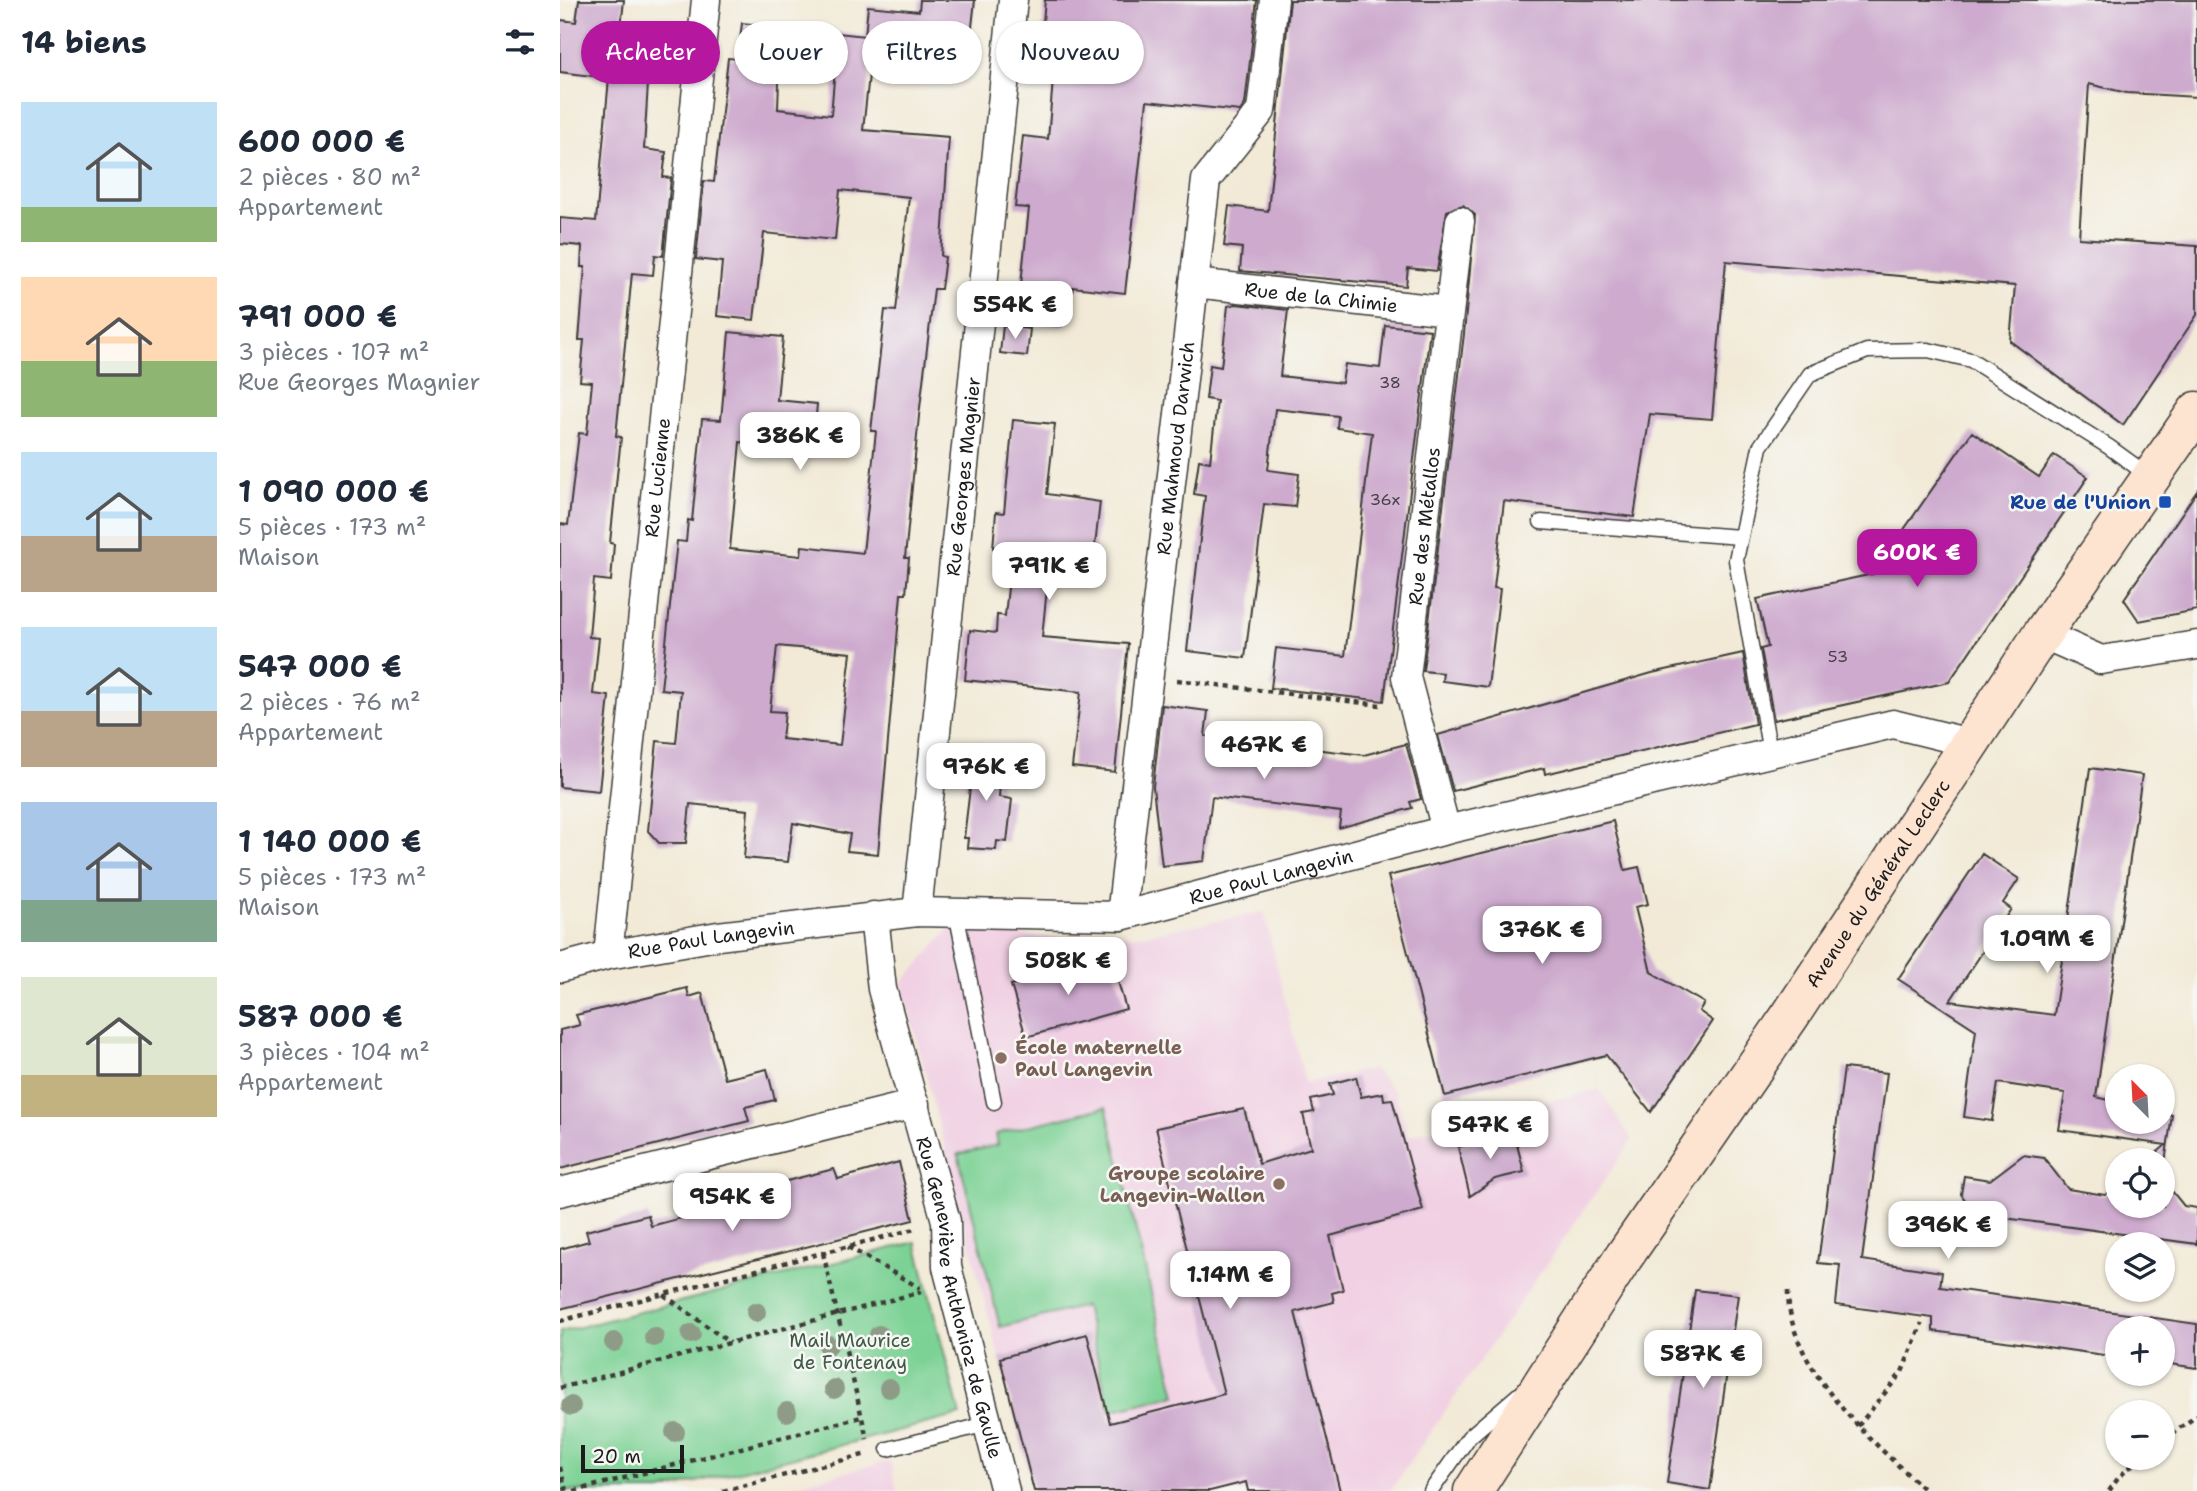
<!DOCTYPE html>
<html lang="fr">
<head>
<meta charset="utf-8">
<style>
  :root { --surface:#fff; --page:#f6f6f7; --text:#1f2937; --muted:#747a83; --accent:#b5179e }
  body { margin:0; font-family:"Shantell Sans",sans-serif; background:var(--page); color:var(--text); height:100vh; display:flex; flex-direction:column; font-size:26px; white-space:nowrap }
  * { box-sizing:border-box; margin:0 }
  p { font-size:23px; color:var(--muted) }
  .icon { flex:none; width:38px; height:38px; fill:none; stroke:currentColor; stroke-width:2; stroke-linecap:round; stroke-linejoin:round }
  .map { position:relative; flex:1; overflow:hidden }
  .drawer { display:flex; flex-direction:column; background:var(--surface); width:560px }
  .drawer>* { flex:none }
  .top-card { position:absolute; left:21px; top:21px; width:665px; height:63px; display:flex; gap:14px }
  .needle { width:46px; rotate:336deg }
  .tools { position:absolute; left:1545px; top:1064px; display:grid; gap:14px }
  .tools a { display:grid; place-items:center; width:70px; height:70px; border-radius:50%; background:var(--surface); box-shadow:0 2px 5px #0004; font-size:35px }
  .scale { position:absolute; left:21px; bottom:18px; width:103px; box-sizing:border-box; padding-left:7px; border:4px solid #1c1c1c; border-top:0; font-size:19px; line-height:24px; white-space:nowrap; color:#1c1c1c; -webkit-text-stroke:5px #f6f6f2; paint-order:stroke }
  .price { position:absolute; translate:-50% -60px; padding:0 16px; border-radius:14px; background:#fff; color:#222; font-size:23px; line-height:46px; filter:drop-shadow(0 2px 4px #0008) }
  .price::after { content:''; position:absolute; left:50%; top:42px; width:21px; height:16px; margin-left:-10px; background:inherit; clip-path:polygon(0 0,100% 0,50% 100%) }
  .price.on { background:var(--accent); color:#fff }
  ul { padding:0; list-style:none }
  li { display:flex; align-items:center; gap:21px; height:175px; padding:0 21px }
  li span { display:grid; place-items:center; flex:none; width:196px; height:140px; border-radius:0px; color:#555 }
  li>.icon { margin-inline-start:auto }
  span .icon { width:84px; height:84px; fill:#fffc; stroke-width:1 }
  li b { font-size:30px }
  h2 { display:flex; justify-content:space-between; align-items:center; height:84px; padding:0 21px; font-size:30px }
  .chip { padding:0 24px; border-radius:32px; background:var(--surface); box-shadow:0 2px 5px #0004; font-size:24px; line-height:63px }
  .chip.on { background:var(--accent); color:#fff }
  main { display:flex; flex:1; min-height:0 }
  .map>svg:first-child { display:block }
  .built { fill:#f1d0e3 }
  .green { fill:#7bd194; stroke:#4c7658; stroke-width:2 }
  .building { fill:#cdaace; fill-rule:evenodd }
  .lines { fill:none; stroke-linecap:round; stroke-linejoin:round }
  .lane-casing { stroke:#3c3b38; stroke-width:17 }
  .street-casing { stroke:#3c3b38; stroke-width:31 }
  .secondary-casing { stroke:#3c3b38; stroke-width:41 }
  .path { stroke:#3c3b38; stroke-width:4.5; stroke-dasharray:5 5; stroke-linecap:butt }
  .lane { stroke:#fff; stroke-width:14 }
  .street { stroke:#fff; stroke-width:28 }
  .secondary { stroke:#fde4d1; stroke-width:38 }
  .tree { fill:#8e9b87 }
  .transit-dot { fill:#1a4fb4; stroke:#f6f6f2; stroke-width:2.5 }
  .education-dot { fill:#8d6e63; stroke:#f6f6f2; stroke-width:2.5 }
  .labels { text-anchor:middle; stroke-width:5; stroke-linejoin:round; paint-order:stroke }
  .number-label { font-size:16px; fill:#484048 }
  .street-label { font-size:19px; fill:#1c1c1c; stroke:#f6f6f2 }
  .transit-label { font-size:19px; font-weight:bold; fill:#164399; stroke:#f6f6f2; text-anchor:end }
  .education-label { font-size:19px; font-weight:bold; fill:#785e54; stroke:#f6f6f2; text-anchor:start }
  .park-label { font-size:19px; fill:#3d5b46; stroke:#f6f6f2 }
</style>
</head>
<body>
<main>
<section class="drawer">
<h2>14 biens<svg class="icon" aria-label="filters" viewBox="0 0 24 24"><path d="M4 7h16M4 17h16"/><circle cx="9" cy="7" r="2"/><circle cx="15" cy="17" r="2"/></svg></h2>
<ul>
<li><span style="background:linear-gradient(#bfe0f5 75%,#8fb573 0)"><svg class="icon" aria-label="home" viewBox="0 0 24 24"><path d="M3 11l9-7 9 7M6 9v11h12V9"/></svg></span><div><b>600 000 €</b><p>2 pièces · 80 m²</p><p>Appartement</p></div></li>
<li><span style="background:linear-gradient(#ffd9b3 60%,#8fb573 0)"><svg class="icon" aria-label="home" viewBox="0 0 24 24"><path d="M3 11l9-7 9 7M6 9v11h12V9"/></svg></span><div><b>791 000 €</b><p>3 pièces · 107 m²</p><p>Rue Georges Magnier</p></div></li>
<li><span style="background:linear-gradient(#bfe0f5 60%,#b9a48a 0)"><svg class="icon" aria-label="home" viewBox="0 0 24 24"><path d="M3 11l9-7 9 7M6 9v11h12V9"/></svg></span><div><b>1 090 000 €</b><p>5 pièces · 173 m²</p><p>Maison</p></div></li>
<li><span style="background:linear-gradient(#bfe0f5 60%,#b9a48a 0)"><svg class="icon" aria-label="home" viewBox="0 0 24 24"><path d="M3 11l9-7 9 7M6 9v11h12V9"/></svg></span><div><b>547 000 €</b><p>2 pièces · 76 m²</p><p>Appartement</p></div></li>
<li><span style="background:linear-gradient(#a9c7e8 70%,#7fa58c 0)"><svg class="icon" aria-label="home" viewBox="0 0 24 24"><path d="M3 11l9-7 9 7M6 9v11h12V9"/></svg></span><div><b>1 140 000 €</b><p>5 pièces · 173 m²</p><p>Maison</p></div></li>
<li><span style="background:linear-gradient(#dfe7d0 70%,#c2b280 0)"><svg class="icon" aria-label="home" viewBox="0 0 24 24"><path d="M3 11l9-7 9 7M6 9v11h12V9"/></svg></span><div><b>587 000 €</b><p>3 pièces · 104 m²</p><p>Appartement</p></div></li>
</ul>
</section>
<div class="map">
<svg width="1637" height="1491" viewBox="0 0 1637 1491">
  <rect width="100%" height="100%" fill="#f6f6f2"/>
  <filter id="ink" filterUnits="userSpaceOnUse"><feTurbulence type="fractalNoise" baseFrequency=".0143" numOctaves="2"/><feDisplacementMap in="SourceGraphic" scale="14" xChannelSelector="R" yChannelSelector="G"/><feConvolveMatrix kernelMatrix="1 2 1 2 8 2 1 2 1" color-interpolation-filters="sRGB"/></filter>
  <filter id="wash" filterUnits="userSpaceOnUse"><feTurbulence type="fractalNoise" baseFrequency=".00686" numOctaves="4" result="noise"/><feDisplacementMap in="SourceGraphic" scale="28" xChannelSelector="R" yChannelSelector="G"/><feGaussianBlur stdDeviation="1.57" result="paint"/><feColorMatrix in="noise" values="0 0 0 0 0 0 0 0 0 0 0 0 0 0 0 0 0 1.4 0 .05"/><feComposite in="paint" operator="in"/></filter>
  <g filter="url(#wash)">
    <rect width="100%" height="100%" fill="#f2ead7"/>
    <!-- built -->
    <path class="built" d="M704 912 745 1083 814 1069 835 1092 849 1136 1039 1089 1072 1140 830 1491H474L342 983 389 930 506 938 583 935Z
      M330 1461 337 1491H210Z"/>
    <!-- green -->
    <path class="green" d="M546 1107 616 1395 550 1411 525 1306 440 1327 398 1154 438 1145 436 1134Z
      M356 1242 400 1415 101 1491H0V1332Z"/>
    <g id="blocks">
      <!-- building -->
      <path class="building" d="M19 0H64L57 64 89 67 84 149 106 152 103 177 111 178 103 256 95 255 93 275 72 273 56 436 61 437 50 543 54 544 51 581 34 579 29 637 39 638 33 694 49 696 39 791 0 787V524L8 525 19 433 27 434 32 382 20 381 24 340H19L25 267H21L22 246 0 244V218L36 221 49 78 0 72V20L16 22Z
        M360 0H415L409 53 382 49V45L313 38 303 130 389 137 381 256 385 257 381 289H374L359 416 345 558H349L346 594H341L318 854 287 851 290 834 233 823 228 862 184 858 188 810 130 804 126 843H99L88 831 97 741 116 743 121 691 101 689 117 541 126 542 128 520 132 521 142 419 161 420 169 332 223 337 217 400 257 404 253 451 180 442 170 549 241 556 242 546 303 553 316 431H311L325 310 336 311 349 197 280 190 275 240 204 233 194 320 157 316 162 262 136 259 144 181 154 182 168 58 178 59 182 23 221 27 218 109 271 115 278 33 305 36 308 6 359 11ZM217 646 291 653 280 745 222 739 225 712 210 711Z
        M485 0H697L685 104 680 111 587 101 565 293 513 287 509 315 503 314 502 326 457 322 469 208 455 207 463 136 488 139 495 56 480 55Z
        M730 0H1637V97L1567 93 1529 84 1519 238 1637 246V315L1563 425 1450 341 1455 286 1166 261 1152 419 1090 414 1074 517 944 501 934 588 940 589 928 687 882 681 883 673 863 671 904 334 915 215 903 205 887 211 877 271 848 268 846 286 680 271 682 248 664 246 669 206 708 211Z
        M676 304 728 310 720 376 782 383 785 364 820 368 825 325 870 330 824 701 711 688 716 648 785 656 812 433 777 428 778 416 715 409 708 470 739 474 735 507 704 504 685 658 627 651 645 496 634 494 639 460 650 462 657 401 646 399 650 365 661 367 668 306Z
        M443 326 470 329 467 356 440 353Z
        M453 420 495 424 487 494 540 502 533 564 490 559 482 637 568 644 555 772 512 767 521 692 405 680 410 630 436 633 437 615 445 616 452 550 433 548 436 512 444 513Z
        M1412 432 1479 477 1494 455 1528 477 1389 682 1214 720 1201 649 1208 647 1197 599 1313 574Z
        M1637 491V610L1579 621 1564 599Z
        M1183 653 1195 724 985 774 984 768 893 791 878 735 1092 673Z
        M602 705 648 711 645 736 804 755 846 744 861 799 850 802 852 808 779 828 781 812 652 797 644 861 602 866 593 787Z
        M407 752 442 756 439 797 452 799 447 842 437 841 436 850 407 848 408 838H404L410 788H404Z
        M1530 768 1582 775 1536 1097 1558 1102V1122H1603V1113L1612 1115 1603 1176V1160H1588L1606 1145 1499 1130 1505 1093 1438 1083 1432 1121 1404 1117 1416 1030 1338 979 1422 854 1459 879 1443 903 1451 909 1390 1001 1494 1015Z
        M1053 821 1065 870 1079 867 1088 904 1075 907 1091 972 1144 1003 1139 1011 1153 1021 1091 1112 1046 1055 885 1096 828 876Z
        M551 958 566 1009 466 1037 451 985Z
        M127 988 129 997 142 993 165 1079 207 1069 215 1100 185 1107 189 1121 0 1169V1030L20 1025 16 1015Z
        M1284 1068 1327 1073 1302 1260 1382 1272 1380 1287 1637 1324V1368L1603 1363V1328H1558V1357L1373 1331V1318L1276 1305 1280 1265 1258 1263Z
        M796 1077 801 1097 823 1093 824 1100 832 1099 863 1210 770 1236 783 1290 772 1293 774 1302 735 1312 780 1491H688L686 1482 650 1491H474L440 1358 527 1334 550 1423 664 1394 596 1128 684 1109 699 1164 751 1148 743 1114 754 1112 751 1100 773 1095 770 1084Z
        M954 1133 964 1172 935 1179 910 1196 898 1147Z
        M1463 1155 1484 1158 1508 1189 1545 1195 1558 1185V1206H1603V1180L1624 1206 1637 1208V1244L1415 1214 1401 1194 1404 1176 1430 1180Z
        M339 1162 353 1220 0 1309V1249L29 1241 26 1231 88 1215 91 1226 216 1193 212 1185 238 1178 274 1169 278 1179Z
        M1135 1290 1178 1295 1150 1490 1107 1483Z"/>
    </g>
  </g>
  <g filter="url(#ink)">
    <use href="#blocks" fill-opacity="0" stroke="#3c3b38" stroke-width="2"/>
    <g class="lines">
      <!-- lane casing -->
      <g class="lane-casing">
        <path id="lane" d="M981 522 1180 537
          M1210 753 1176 560 1200 447 1250 374 1307 351 1368 350 1411 360 1549 447 1589 476
          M396 912 434 1102
          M328 1449 427 1424
          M871 1491 909 1437 958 1395"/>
      </g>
      <!-- street casing -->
      <g class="street-casing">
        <g id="street">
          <path id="s1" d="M634 283 889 311"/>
          <path d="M1482 634 1541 660 1637 645"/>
          <path id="s2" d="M886 830 846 677 900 221"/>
          <path id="s3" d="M357 912 453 0"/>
          <path id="s4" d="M314 916 322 989 386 1221 387 1267 445 1491"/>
          <path id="s5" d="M561 916 646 180 701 111 714 0"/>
          <path id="s6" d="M48 955 146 0"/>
          <path id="s7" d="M0 968 48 955 158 936 357 912 561 916 886 830 1333 724 1410 743"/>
          <path d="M0 1192 355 1104"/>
        </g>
      </g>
      <!-- secondary casing -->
      <g class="secondary-casing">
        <g id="secondary">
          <path id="s8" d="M913 1491 1063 1258 1230 1016 1482 634 1637 411"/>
        </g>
      </g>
      <!-- path -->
      <path class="path" d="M617 680 820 705
        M288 1247 360 1288
        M263 1253 307 1439
        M1228 1291C1228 1370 1313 1442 1366 1491
        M104 1295 170 1343
        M0 1321 355 1229
        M0 1388 361 1292
        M1298 1426 1342 1372 1362 1323
        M1603 1439 1637 1416
        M0 1467 6 1491
        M14 1491 301 1417
        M163 1491 307 1454
        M1549 1491 1559 1477 1580 1458"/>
      <!-- lane -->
      <use href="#lane" class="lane"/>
      <!-- street -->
      <use href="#street" class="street"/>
      <!-- secondary -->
      <use href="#secondary" class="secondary"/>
    </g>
    <!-- trees -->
    <g class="tree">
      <circle cx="196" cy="1312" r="10"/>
      <circle cx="131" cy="1334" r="10"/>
      <circle cx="319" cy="1335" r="10"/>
      <circle cx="94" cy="1337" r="10"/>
      <circle cx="54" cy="1342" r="10"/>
      <circle cx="268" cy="1345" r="10"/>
      <circle cx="329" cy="1388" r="10"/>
      <circle cx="274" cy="1389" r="10"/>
      <circle cx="11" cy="1406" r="10"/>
      <circle cx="227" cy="1412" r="10"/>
      <circle cx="115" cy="1432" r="10"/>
    </g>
  </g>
  <!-- markers -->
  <rect class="transit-dot" x="1598" y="495" width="14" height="14" rx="3.5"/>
  <g class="education-dot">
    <circle cx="441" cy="1058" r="7"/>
    <circle cx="719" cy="1184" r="7"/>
  </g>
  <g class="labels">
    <!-- number labels -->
    <g class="number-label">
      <text x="830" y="388">38</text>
      <text x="825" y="505">36x</text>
      <text x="1278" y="662">53</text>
    </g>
    <!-- street labels -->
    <g class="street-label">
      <text dy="7" stroke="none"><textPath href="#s1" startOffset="128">Rue de la Chimie</textPath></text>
      <text dy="7" stroke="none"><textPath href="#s5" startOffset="471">Rue Mahmoud Darwich</textPath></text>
      <text dy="7" stroke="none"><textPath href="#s3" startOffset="438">Rue Georges Magnier</textPath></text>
      <text dy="7" stroke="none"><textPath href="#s6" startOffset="480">Rue Lucienne</textPath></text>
      <text dy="7" stroke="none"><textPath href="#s2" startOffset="310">Rue des Métallos</textPath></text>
      <text dy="7" stroke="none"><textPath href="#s7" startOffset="721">Rue Paul Langevin</textPath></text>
      <text dy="7" stroke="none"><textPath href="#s8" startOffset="730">Avenue du Général Leclerc</textPath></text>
      <text dy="7" stroke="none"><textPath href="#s7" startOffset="154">Rue Paul Langevin</textPath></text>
      <text dy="7" stroke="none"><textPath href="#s4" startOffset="392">Rue Geneviève Anthonioz de Gaulle</textPath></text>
    </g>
    <!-- transit labels -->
    <g class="transit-label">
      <text x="1591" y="509">Rue de l'Union</text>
    </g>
    <!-- education labels -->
    <g class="education-label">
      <text x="455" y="1054">École maternelle<tspan x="455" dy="22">Paul Langevin</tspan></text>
      <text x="705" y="1180" text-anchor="end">Groupe scolaire<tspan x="705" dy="22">Langevin-Wallon</tspan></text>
    </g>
    <!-- park labels -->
    <g class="park-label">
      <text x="290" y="1347">Mail Maurice<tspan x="290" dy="22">de Fontenay</tspan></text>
    </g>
  </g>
</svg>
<div class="tools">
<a><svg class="needle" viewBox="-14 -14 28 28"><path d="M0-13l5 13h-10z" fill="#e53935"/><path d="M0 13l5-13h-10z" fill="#747a83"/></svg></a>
<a><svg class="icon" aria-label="locate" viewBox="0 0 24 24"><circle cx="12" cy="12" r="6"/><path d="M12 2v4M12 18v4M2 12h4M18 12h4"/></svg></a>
<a><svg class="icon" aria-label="layers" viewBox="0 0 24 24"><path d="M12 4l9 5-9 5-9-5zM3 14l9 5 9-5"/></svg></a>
<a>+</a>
<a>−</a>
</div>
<div class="scale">20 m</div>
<b class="price" style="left:455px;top:341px">554K €</b>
<b class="price" style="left:240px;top:472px">386K €</b>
<b class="price on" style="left:1357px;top:589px">600K €</b>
<b class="price" style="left:489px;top:602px">791K €</b>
<b class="price" style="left:704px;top:781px">467K €</b>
<b class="price" style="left:426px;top:803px">976K €</b>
<b class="price" style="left:982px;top:966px">376K €</b>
<b class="price" style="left:1487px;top:975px">1.09M €</b>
<b class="price" style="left:508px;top:997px">508K €</b>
<b class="price" style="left:930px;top:1161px">547K €</b>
<b class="price" style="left:172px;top:1233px">954K €</b>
<b class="price" style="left:1388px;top:1261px">396K €</b>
<b class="price" style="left:670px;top:1311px">1.14M €</b>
<b class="price" style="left:1143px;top:1390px">587K €</b>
<div class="top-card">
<a class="chip on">Acheter</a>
<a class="chip">Louer</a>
<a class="chip">Filtres</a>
<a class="chip">Nouveau</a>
</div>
</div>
</main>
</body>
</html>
